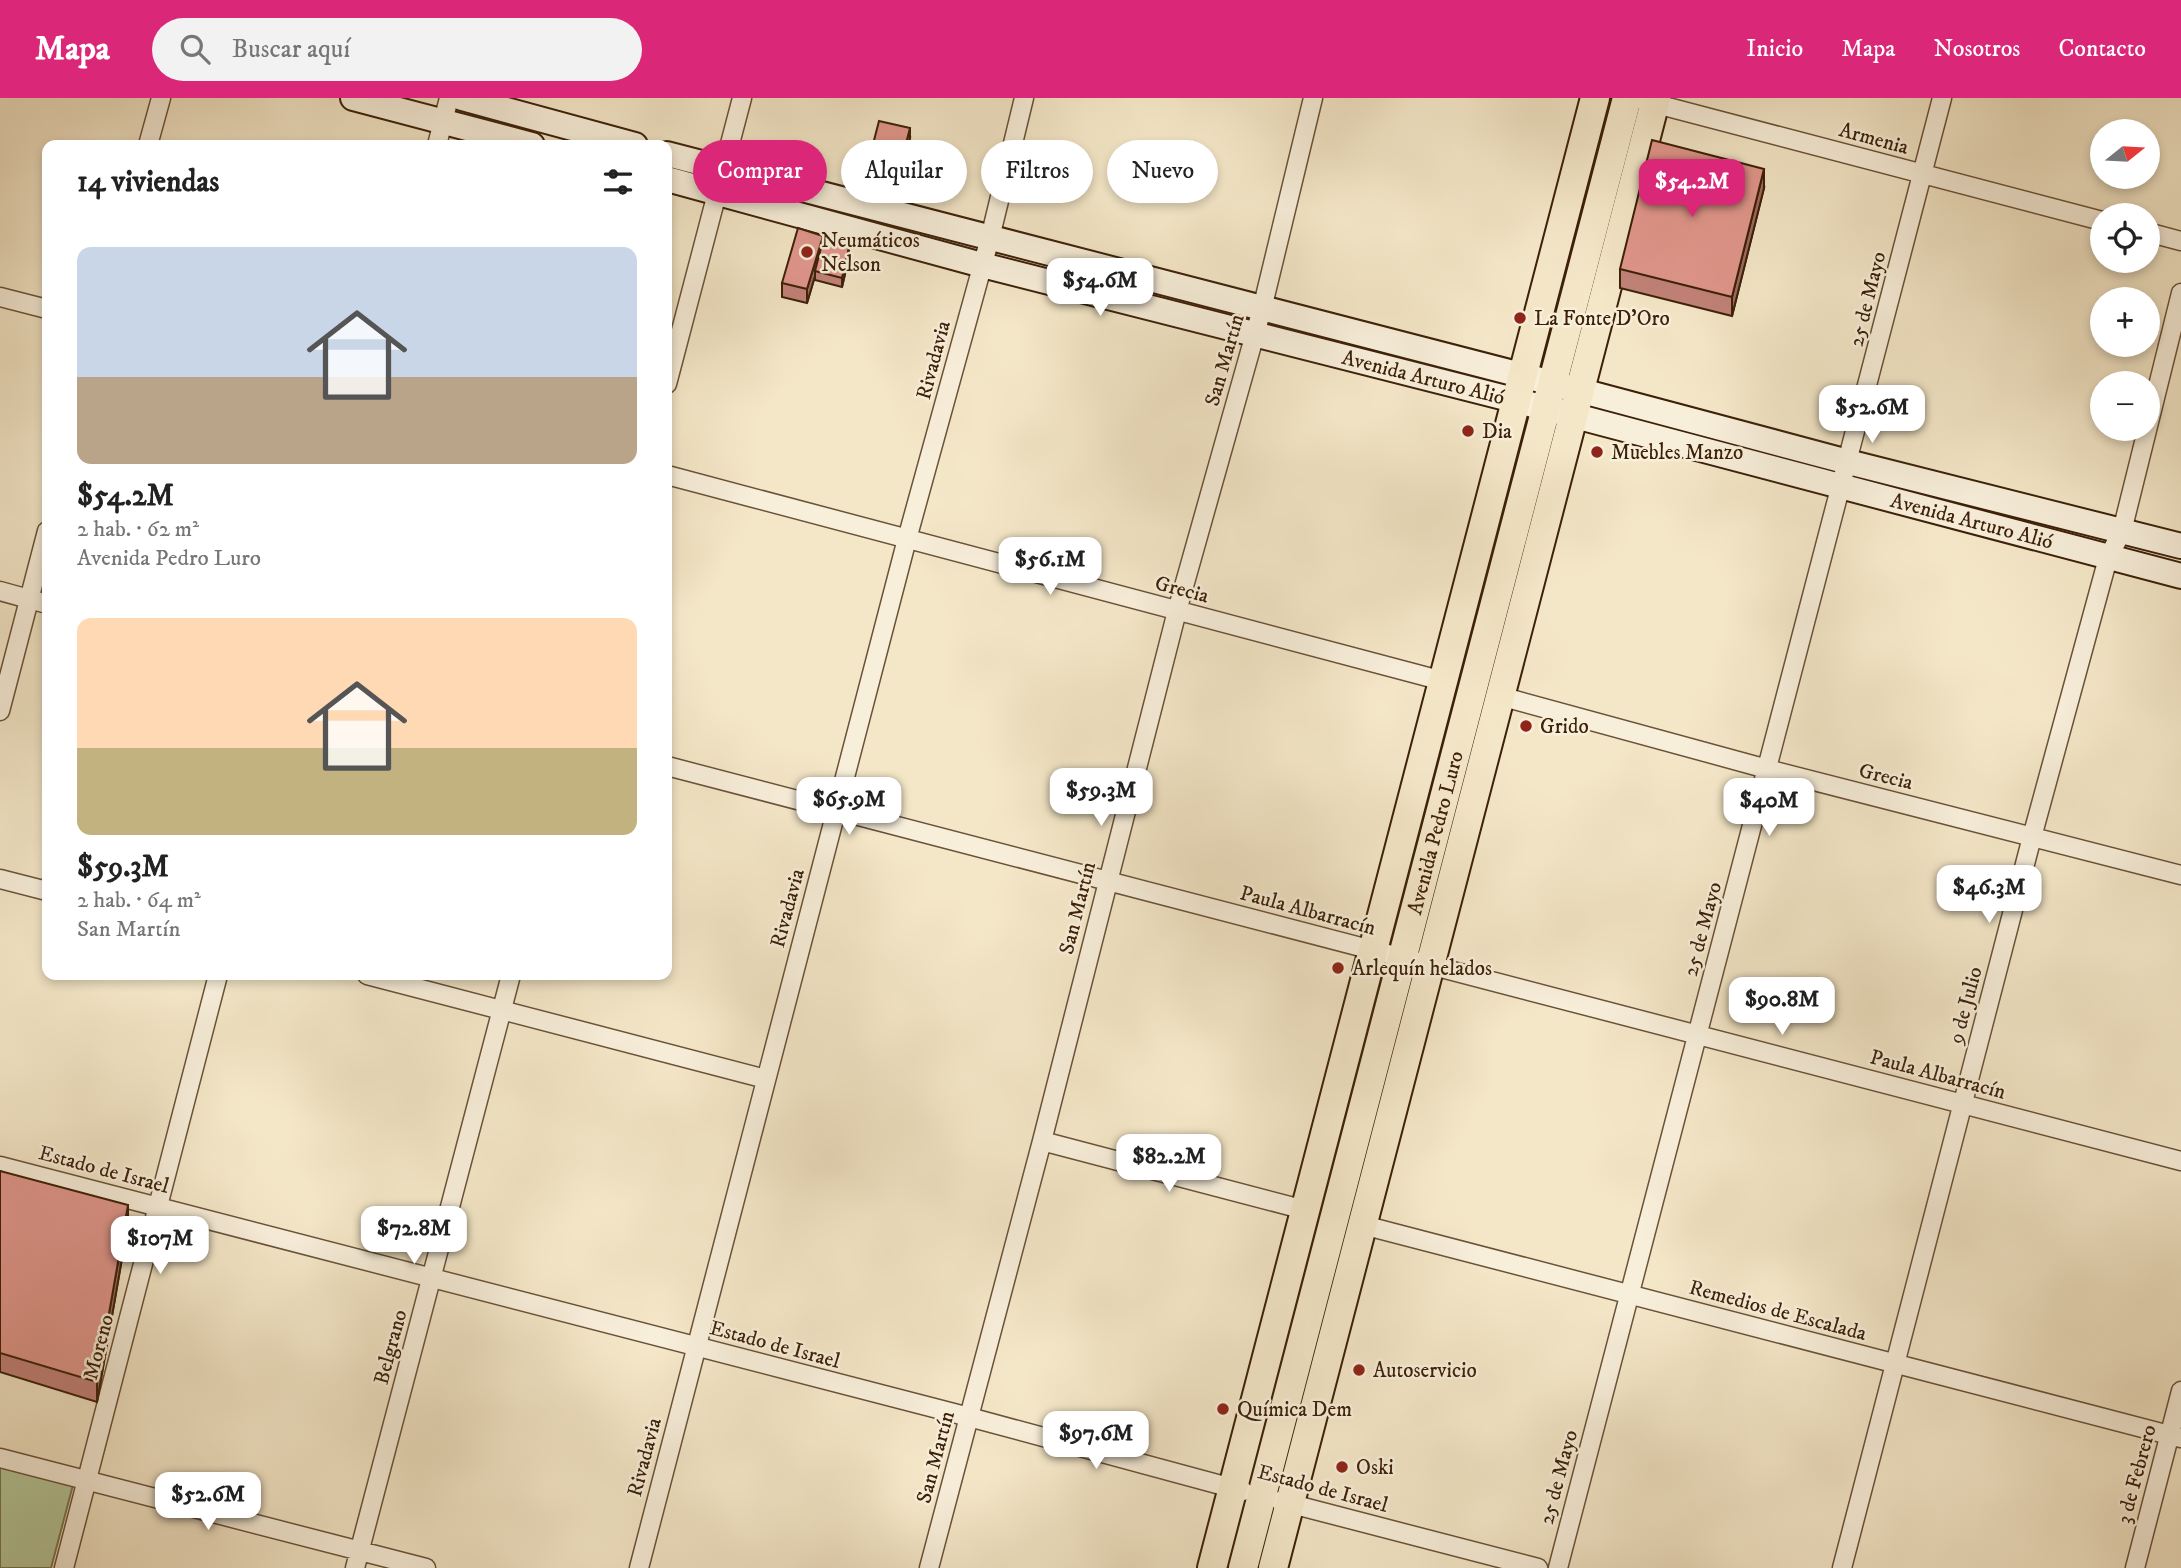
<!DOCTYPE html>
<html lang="es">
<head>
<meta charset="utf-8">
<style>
  :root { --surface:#fff; --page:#f2f2f2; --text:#222; --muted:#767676; --accent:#db2777 }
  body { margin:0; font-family:"IM FELL DW Pica",serif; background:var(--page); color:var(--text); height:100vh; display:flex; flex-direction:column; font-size:26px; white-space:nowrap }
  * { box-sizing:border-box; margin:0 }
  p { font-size:23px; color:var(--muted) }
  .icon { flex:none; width:38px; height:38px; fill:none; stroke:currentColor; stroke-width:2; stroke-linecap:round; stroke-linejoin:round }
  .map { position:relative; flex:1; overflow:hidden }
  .panel { position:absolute; left:42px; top:42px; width:630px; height:840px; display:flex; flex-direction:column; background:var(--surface); border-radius:14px; box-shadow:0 4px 10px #0003 }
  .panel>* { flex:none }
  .top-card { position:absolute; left:693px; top:42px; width:665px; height:63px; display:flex; gap:14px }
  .needle { width:46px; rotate:72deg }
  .tools { position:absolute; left:2090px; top:21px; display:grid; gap:14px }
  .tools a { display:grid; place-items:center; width:70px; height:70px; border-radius:50%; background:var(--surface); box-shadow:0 4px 10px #0003; font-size:35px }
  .price { position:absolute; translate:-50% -60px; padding:0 16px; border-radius:14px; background:#fff; color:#222; font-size:23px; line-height:46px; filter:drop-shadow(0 2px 4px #0008) }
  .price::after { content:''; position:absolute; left:50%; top:42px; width:21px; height:16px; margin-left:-10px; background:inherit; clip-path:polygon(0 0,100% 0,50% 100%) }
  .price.selected { background:var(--accent); color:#fff }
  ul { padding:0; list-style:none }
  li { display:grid; align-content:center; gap:14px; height:371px; padding:0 35px }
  li span { display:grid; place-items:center; height:217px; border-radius:14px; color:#555 }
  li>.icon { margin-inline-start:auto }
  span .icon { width:126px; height:126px; fill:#fffc; stroke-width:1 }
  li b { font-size:30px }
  h2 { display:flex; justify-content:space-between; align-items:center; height:84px; padding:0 35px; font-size:30px }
  .pill { padding:0 24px; border-radius:32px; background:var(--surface); box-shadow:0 4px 10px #0003; font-size:24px; line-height:63px }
  .pill.selected { background:var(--accent); color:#fff }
  header { display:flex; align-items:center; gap:42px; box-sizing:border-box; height:98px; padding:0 35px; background:var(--accent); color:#fff }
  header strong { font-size:33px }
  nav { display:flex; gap:38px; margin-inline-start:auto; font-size:24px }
  .search { width:490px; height:63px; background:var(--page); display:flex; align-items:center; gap:18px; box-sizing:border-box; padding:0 24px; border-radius:38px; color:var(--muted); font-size:26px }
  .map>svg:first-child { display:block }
  .green { fill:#b5c79b; stroke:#787452; stroke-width:2 }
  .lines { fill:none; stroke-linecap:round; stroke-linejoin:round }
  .minor-casing { stroke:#6a5238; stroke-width:21 }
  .secondary-casing { stroke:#3c2008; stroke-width:28 }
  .trunk-casing { stroke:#3c2008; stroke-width:32 }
  .minor { stroke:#f8efdb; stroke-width:18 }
  .secondary { stroke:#f8efdb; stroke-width:24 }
  .trunk { stroke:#f4e7c8; stroke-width:28 }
  .wall { fill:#c28279; stroke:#3c2008; stroke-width:2 }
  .shaded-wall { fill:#9e6a63; stroke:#3c2008; stroke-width:2 }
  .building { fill:#e1978d; stroke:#3c2008; stroke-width:2 }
  .poi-dot { fill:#8f2418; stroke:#f8efdb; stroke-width:2.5 }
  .labels { text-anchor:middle; stroke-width:5; stroke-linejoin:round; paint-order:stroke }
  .street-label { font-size:21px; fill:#3c2008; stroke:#f8efdb }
  .poi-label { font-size:21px; fill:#3c2008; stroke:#f8efdb; text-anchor:start }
</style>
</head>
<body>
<header>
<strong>Mapa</strong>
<div class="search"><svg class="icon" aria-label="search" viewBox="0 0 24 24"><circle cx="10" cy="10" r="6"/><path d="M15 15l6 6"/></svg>Buscar aquí</div>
<nav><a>Inicio</a><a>Mapa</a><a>Nosotros</a><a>Contacto</a></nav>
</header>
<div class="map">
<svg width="2181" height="1470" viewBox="0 0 2181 1470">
  <rect width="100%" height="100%" fill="#f4e7c8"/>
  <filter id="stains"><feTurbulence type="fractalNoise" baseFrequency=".00286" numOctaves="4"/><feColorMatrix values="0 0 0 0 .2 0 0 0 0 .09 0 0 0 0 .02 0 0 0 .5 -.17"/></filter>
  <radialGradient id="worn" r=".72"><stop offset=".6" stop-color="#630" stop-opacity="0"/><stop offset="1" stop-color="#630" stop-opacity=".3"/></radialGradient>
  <!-- green -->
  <path class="green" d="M0 1368 73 1387 51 1470H0Z"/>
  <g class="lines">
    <!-- minor casing -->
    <g class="minor-casing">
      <path id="minor" d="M1645 3 2102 123
        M148 47 161 0
        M437 47 449 0
        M2147 134 2181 143
        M0 199 47 211
        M667 286 742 0
        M667 377 1443 583
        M0 493 47 506
        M1500 598 1767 671 2181 777
        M0 613 47 433
        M667 668 2181 1063
        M0 781 47 793
        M367 877 766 981
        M1042 1043 1305 1112
        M0 1068 969 1319 1243 1393
        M1363 1127 2181 1340
        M0 1360 426 1470
        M1280 1403 1538 1470
        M64 1470 218 877
        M355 1470 511 877
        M639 1470 907 441 990 140 1024 0
        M929 1470 1042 1043 1177 513 1262 211 1313 0
        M1558 1470 1942 0
        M1842 1470 2032 739 2108 460 2122 433 2181 195
        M2135 1470 2181 1293"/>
    </g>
    <!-- secondary casing -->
    <g class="secondary-casing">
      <g id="secondary">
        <path d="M353 0 532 47"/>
        <path d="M462 0 635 47"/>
        <path d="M667 56 1552 285 1848 364 2181 448"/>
        <path id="s1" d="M667 81 982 167 1545 310 2181 478"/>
      </g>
    </g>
    <!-- trunk casing -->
    <g class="trunk-casing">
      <g id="trunk">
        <path d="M1212 1470 1595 0"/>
        <path id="s2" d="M1243 1470 1627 0"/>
        <path d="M1273 1470 1656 0"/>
      </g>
    </g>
    <!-- minor -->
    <use href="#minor" class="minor"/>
    <!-- secondary -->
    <use href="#secondary" class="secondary"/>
    <!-- trunk -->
    <use href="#trunk" class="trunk"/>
  </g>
  <!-- wall -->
  <path class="wall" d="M910 40 902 71 871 63V54Z
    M1764 90 1732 218 1620 190V171Z
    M823 142 849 159 842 189 815 182V178L807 205 782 199V185Z
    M0 1073 128 1126 97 1304 0 1274Z"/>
  <!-- shaded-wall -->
  <path class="shaded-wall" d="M910 30V40L902 71V61Z
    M1764 71V90L1732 218V199Z
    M823 138V152L815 173V178L807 205V191Z
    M849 149V159L842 189V180Z
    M128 1107V1126L97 1304V1284Z"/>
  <!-- building -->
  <path class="building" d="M879 23 910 30 902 61 871 54Z
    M1652 42 1764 71 1732 199 1620 171Z
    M798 130 823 138 807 191 782 185Z
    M823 142 849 149 842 180 815 173Z
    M0 1073 128 1107 97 1284 0 1255Z"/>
  <!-- markers -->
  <g class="poi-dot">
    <circle cx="807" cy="154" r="7"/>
    <circle cx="1520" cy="220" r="7"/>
    <circle cx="1468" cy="333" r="7"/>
    <circle cx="1597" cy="354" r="7"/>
    <circle cx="1526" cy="628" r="7"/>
    <circle cx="1338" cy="870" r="7"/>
    <circle cx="1359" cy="1272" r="7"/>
    <circle cx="1223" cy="1311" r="7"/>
    <circle cx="1342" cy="1369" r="7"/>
  </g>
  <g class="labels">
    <!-- street labels -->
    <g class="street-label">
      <text transform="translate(1874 40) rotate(15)" y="7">Armenia</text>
      <text transform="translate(1867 201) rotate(-76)" y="7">25 de Mayo</text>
      <text transform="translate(933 262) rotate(-75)" y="7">Rivadavia</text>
      <text transform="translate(1224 262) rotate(-74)" y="7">San Martín</text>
      <text dy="7" stroke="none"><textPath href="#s1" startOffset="782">Avenida Arturo Alió</textPath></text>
      <text dy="7" stroke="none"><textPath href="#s1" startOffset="1349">Avenida Arturo Alió</textPath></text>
      <text transform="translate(1182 491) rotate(15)" y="7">Grecia</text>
      <text transform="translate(1886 678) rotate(14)" y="7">Grecia</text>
      <text dy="7" stroke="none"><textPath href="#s2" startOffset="760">Avenida Pedro Luro</textPath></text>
      <text transform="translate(787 810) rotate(-75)" y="7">Rivadavia</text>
      <text transform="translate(1077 810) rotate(-76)" y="7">San Martín</text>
      <text transform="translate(1308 812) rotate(15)" y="7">Paula Albarracín</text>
      <text transform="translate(1702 831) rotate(-75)" y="7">25 de Mayo</text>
      <text transform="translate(1965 907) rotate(-75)" y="7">9 de Julio</text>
      <text transform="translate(1938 976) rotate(15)" y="7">Paula Albarracín</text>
      <text transform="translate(104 1071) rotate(15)" y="7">Estado de Israel</text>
      <text transform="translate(1778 1212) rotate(15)" y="7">Remedios de Escalada</text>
      <text transform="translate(775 1246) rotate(15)" y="7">Estado de Israel</text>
      <text transform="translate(98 1249) rotate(-75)" y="7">Moreno</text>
      <text transform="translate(390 1249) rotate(-75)" y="7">Belgrano</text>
      <text transform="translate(644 1359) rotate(-75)" y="7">Rivadavia</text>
      <text transform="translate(935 1359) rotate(-75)" y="7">San Martín</text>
      <text transform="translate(2136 1376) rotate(-75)" y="7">3 de Febrero</text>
      <text transform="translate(1558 1379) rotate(-75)" y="7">25 de Mayo</text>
      <text transform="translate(1323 1390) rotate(15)" y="7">Estado de Israel</text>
    </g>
    <!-- poi labels -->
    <g class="poi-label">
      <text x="821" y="149">Neumáticos<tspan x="821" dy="24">Nelson</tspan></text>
      <text x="1534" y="227">La Fonte D'Oro</text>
      <text x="1482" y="340">Dia</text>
      <text x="1611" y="361">Muebles Manzo</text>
      <text x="1540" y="635">Grido</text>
      <text x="1352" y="877">Arlequín helados</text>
      <text x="1373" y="1279">Autoservicio</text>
      <text x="1237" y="1318">Química Dem</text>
      <text x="1356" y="1376">Oski</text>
    </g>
  </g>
  <rect width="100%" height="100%" filter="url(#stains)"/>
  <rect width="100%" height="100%" fill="url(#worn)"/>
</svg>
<div class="tools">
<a><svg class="needle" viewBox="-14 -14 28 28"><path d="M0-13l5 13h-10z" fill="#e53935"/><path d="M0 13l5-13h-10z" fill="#767676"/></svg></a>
<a><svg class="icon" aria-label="locate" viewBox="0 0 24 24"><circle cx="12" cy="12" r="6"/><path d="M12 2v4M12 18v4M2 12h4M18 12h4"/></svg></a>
<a>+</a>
<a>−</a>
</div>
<b class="price selected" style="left:1692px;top:121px">$54.2M</b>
<b class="price" style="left:1100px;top:220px">$54.6M</b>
<b class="price" style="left:1872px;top:347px">$52.6M</b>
<b class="price" style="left:1050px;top:499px">$56.1M</b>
<b class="price" style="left:1101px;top:730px">$59.3M</b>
<b class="price" style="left:849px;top:739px">$65.9M</b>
<b class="price" style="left:1769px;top:740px">$40M</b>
<b class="price" style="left:1989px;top:827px">$46.3M</b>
<b class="price" style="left:1782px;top:939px">$90.8M</b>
<b class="price" style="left:1169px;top:1096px">$82.2M</b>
<b class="price" style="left:414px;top:1168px">$72.8M</b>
<b class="price" style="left:160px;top:1178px">$107M</b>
<b class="price" style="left:1096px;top:1373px">$97.6M</b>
<b class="price" style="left:208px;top:1434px">$52.6M</b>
<div class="top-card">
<a class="pill selected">Comprar</a>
<a class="pill">Alquilar</a>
<a class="pill">Filtros</a>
<a class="pill">Nuevo</a>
</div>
<section class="panel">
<h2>14 viviendas<svg class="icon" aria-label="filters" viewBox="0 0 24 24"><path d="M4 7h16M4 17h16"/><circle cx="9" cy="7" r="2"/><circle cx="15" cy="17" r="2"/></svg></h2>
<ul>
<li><span style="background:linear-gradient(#c9d6e8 60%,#b9a48a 0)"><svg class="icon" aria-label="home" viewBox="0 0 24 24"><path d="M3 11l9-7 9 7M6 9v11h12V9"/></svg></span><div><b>$54.2M</b><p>2 hab. · 62 m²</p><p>Avenida Pedro Luro</p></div></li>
<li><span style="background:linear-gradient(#ffd9b3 60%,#c2b280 0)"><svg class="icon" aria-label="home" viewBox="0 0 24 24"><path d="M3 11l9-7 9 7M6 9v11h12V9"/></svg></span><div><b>$59.3M</b><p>2 hab. · 64 m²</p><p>San Martín</p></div></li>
</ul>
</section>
</div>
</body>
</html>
